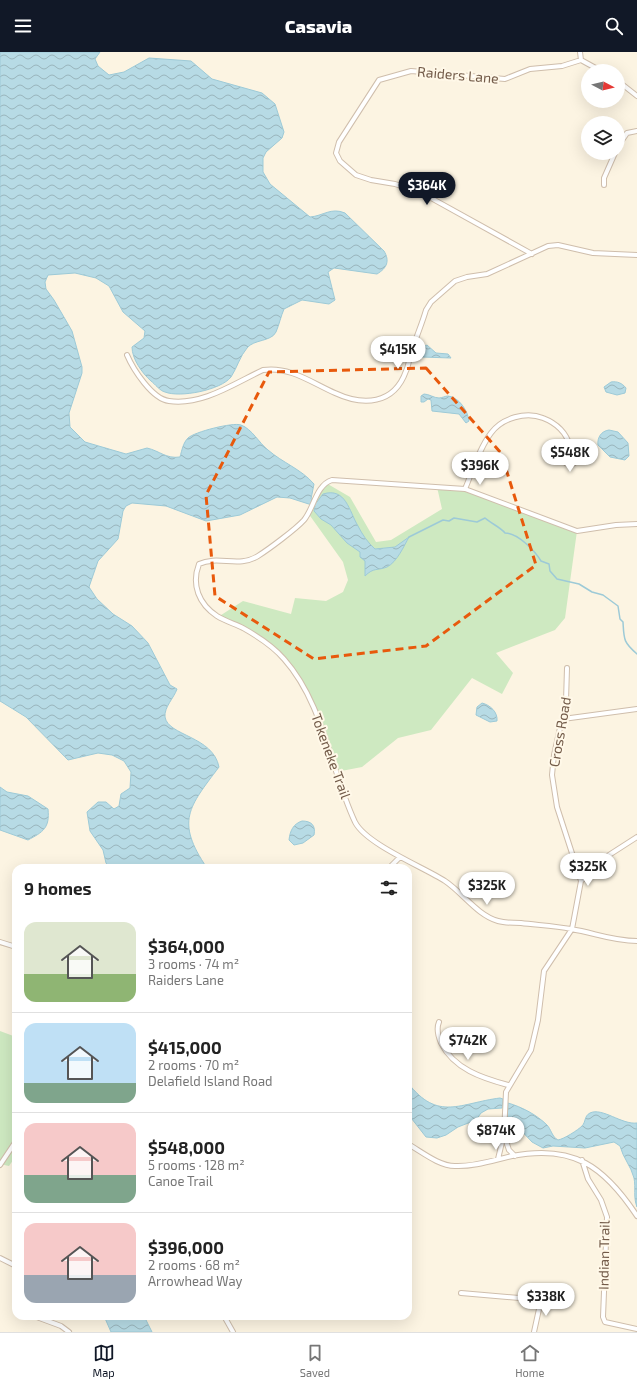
<!DOCTYPE html>
<html lang="en">
<head>
<meta charset="utf-8">
<style>
  :root { --surface:#fff; --page:#f6f6f6; --text:#222; --muted:#767676; --line:#e0e0e0; --accent:#111827 }
  body { margin:0; font-family:"Exo 2",sans-serif; background:var(--page); color:var(--text); height:100vh; display:flex; flex-direction:column; font-size:15px; white-space:nowrap }
  * { box-sizing:border-box; margin:0 }
  p { font-size:13px; color:var(--muted) }
  .icon { flex:none; width:22px; height:22px; fill:none; stroke:currentColor; stroke-width:2; stroke-linecap:round; stroke-linejoin:round }
  .map { position:relative; flex:1; overflow:hidden }
  .details { position:absolute; left:12px; top:812px; width:400px; height:456px; display:flex; flex-direction:column; background:var(--surface); border-radius:12px; box-shadow:0 4px 16px #0002 }
  .details>* { flex:none }
  .needle { width:26px; rotate:97deg }
  .tools { position:absolute; left:581px; top:12px; display:grid; gap:8px }
  .tools a { display:grid; place-items:center; width:44px; height:44px; border-radius:50%; background:var(--surface); box-shadow:0 4px 16px #0002; font-size:20px }
  .price { position:absolute; translate:-50% -34px; padding:0 9px; border-radius:14px; background:#fff; color:#222; font-size:13px; line-height:26px; filter:drop-shadow(0 1px 2px #0008) }
  .price::after { content:''; position:absolute; left:50%; top:24px; width:12px; height:9px; margin-left:-6px; background:inherit; clip-path:polygon(0 0,100% 0,50% 100%) }
  .price.on { background:var(--accent); color:#fff }
  ul { padding:0; list-style:none }
  li { display:flex; align-items:center; gap:12px; height:100px; padding:0 12px }
  li+li { border-top:1px solid var(--line) }
  li span { display:grid; place-items:center; flex:none; width:112px; height:80px; border-radius:12px; color:#555 }
  li>.icon { margin-inline-start:auto }
  span .icon { width:48px; height:48px; fill:#fffc; stroke-width:1 }
  li b { font-size:17px }
  h2 { display:flex; justify-content:space-between; align-items:center; height:48px; padding:0 12px; font-size:17px }
  header { display:flex; justify-content:space-between; align-items:center; height:52px; padding:0 12px; background:var(--accent); color:#fff; font-size:18px; font-weight:800 }
  .dock { display:flex; justify-content:space-around; align-items:center; height:56px; border-top:1px solid var(--line); background:var(--surface); font-size:11px; color:var(--muted) }
  .dock a { display:grid; justify-items:center; gap:2px }
  .dock .on { color:var(--accent) }
  .map>svg:first-child { display:block }
  .park { fill:#cee9c1 }
  .water { fill:url(#water-waves); stroke:#9dcad7 }
  .lines { fill:none; stroke-linecap:round; stroke-linejoin:round }
  .stream { stroke:#9dcad7; stroke-width:1.5 }
  .minor-casing { stroke:#cfbeac; stroke-width:6 }
  .minor { stroke:#fff; stroke-width:4 }
  .marked { fill:none; stroke:#e8590c; stroke-width:3; stroke-dasharray:8 5; stroke-linejoin:round }
  .labels { text-anchor:middle; stroke-width:4; stroke-linejoin:round; paint-order:stroke }
  .street-label { font-size:14px; fill:#735b49; stroke:#fff8e8 }
</style>
</head>
<body>
<header><svg class="icon" aria-label="menu" viewBox="0 0 24 24"><path d="M4 6h16M4 12h16M4 18h16"/></svg>Casavia<svg class="icon" aria-label="search" viewBox="0 0 24 24"><circle cx="10" cy="10" r="6"/><path d="M15 15l6 6"/></svg></header>
<div class="map">
<svg width="637" height="1280" viewBox="0 0 637 1280">
  <defs>
    <pattern id="water-waves" width="16" height="10" patternUnits="userSpaceOnUse"><rect width="16" height="10" fill="#b7dbe5"/><path d="M0 5q4-4 8 0t8 0" fill="none" stroke="#99b5bc"/></pattern>
  </defs>
  <rect width="100%" height="100%" fill="#fcf4e2"/>
  <!-- park -->
  <path class="park" d="M326 431 350 445 376 490 391 488 442 457 437 435 465 437 577 479 565 566 555 578 496 601 513 621 502 642 472 626 431 678 398 686 362 715 336 720C320 673 308 627 269 592 258 583 232 572 218 565L243 549 291 562 295 546 326 549 343 540 348 528 343 510 308 461Z
    M0 979 16 985V1104L9 1114 0 1112Z"/>
  <!-- water -->
  <path class="water" d="M0 0H100L95 7 98 14 109 23 124 20 149 6 191 9 212 27 262 41 275 52 284 80 282 86 266 100 263 106V120L270 132 310 165C323 164 331 155 345 161L384 199C390 209 387 216 377 222L334 216 328 220 335 248 329 252 302 248 284 257C281 264 279 273 276 280 271 290 254 287 247 296 240 304 237 316 231 325 221 338 180 346 165 340 160 339 155 332 151 329 142 321 132 307 132 295L144 286 145 279 123 260 109 234 96 226 75 221 48 223 45 230 46 237 54 248 72 279 82 315V321L69 361 70 375 85 390 126 402 147 396C160 399 166 407 180 405 182 398 183 391 188 386 194 380 233 370 241 373 252 377 259 391 268 398 283 411 301 417 314 432L311 447 317 450 323 442C346 435 349 459 358 474 362 482 368 491 375 497L395 495 409 485C404 494 397 510 387 515 377 519 374 515 365 524V509L360 505V500L347 491 331 473 321 467 314 459 315 454 290 446 277 445 240 463 206 469 166 454 132 451 126 454 123 459 118 487 98 509 89 535 97 547 113 562 132 574 148 591 170 633 177 637C174 646 164 655 165 665 168 684 213 684 219 715 189 755 175 769 207 816H110L106 811 103 798 90 779 87 760 98 750H106L114 757 119 754 121 742 130 736 131 720 124 709 112 703 98 701 68 708 26 665 0 649Z
    M427 293 436 301 448 302 451 306 422 305 419 301V297Z
    M611 330C617 329 622 331 626 336L625 341 617 343 606 340 604 335Z
    M424 342C429 342 434 346 439 346 442 346 445 344 448 344 459 345 468 359 469 369L466 371 459 362 432 359 431 348 428 347 424 350H421V344Z
    M609 378 618 380 628 391 629 404 625 408 610 405 598 393C597 386 601 379 609 378Z
    M482 651C490 653 498 660 497 669L490 670 476 663 477 655Z
    M0 735 7 740 28 744 48 757C50 776 43 780 28 788L0 778Z
    M302 769C311 769 316 773 314 783L303 791 294 793 289 788C290 779 293 772 302 769Z
    M408 1031C438 1070 460 1051 500 1046L503 1047 502 1056 488 1057 481 1061 476 1068 458 1075 446 1083 437 1086 426 1085 408 1062Z
    M508 1051C522 1055 537 1063 547 1073 551 1077 552 1085 558 1088 564 1087 578 1078 582 1074 586 1070 584 1064 590 1061 602 1055 622 1073 637 1071V1155C633 1145 636 1136 634 1126 631 1114 623 1106 620 1094L614 1090 585 1096 553 1094 543 1096 532 1090 516 1073 507 1069Z
    M104 1264H144L152 1280H111Z"/>
  <g class="lines">
    <!-- stream -->
    <path class="stream" d="M409 485 443 468 449 469 454 466 477 470 485 466C492 472 500 475 505 481 518 481 535 499 541 509L549 512 550 519 557 527 579 532 592 540 603 543 618 554 620 567 623 570C624 587 623 590 637 602"/>
    <!-- minor casing -->
    <g class="minor-casing">
      <path id="minor" d="M580 0 581 8 601 19
        M618 29 637 44
        M618 94 627 81 637 79
        M604 133V126L615 101
        M532 202 422 141 395 132 371 128 356 123 340 109 336 101 339 90 379 28 411 19 505 27 530 17 562 14 581 8
        M127 303C133 317 152 347 169 349 202 354 235 331 263 318 290 314 312 331 335 341 363 354 394 353 406 319 409 313 409 305 412 299 416 285 422 272 426 258L431 250 455 229 467 225 487 222 548 194 558 193 593 201 637 203
        M561 403a9 9 0 1 1 18 0a9 9 0 1 1-18 0Z
        M465 437C473 418 479 397 491 381 502 366 526 359 543 366 556 371 566 380 570 394
        M637 472 616 473 577 479 465 437 332 428C316 433 314 456 304 468 296 477 269 497 258 504 239 516 218 503 199 512 191 533 199 552 217 564 225 569 235 572 243 576 259 585 273 594 284 607 324 652 330 717 355 770 366 792 423 815 445 829 463 841 477 863 498 869 505 871 514 871 521 871 537 873 555 874 571 877 595 881 612 889 637 889
        M563 667 637 657
        M389 816 400 805
        M581 829 609 803 637 785
        M0 890 16 895
        M439 970C436 977 438 984 441 991 454 1017 482 1026 508 1033
        M504 1083 509 1098 515 1104
        M408 1092C422 1100 439 1114 455 1114 474 1115 494 1108 512 1104 573 1092 604 1114 637 1164
        M498 1107 504 1082 506 1040 531 998 538 968 544 919 572 877 581 829 557 755 552 723 554 703 566 649 567 616
        M582 1108 588 1127 601 1148 607 1165 603 1265 605 1270 637 1277
        M0 1113 16 1089
        M0 1206 16 1214
        M461 1241 541 1248 534 1280
        M34 1264 61 1274 69 1280
        M224 1264 233 1280"/>
    </g>
    <!-- minor -->
    <use href="#minor" class="minor"/>
  </g>
  <!-- marked area -->
  <path class="marked" d="M426 316 501 401 536 513 426 594 314 607 215 544 206 443 269 320Z"/>
  <g class="labels">
    <!-- street labels -->
    <g class="street-label">
      <text transform="translate(458 23) rotate(5)" y="5">Raiders Lane</text>
      <text transform="translate(560 680) rotate(-80)" y="5">Cross Road</text>
      <text transform="translate(331 704) rotate(70)" y="5">Tokeneke Trail</text>
      <text transform="translate(604 1203) rotate(-89)" y="5">Indian Trail</text>
    </g>
  </g>
</svg>
<div class="tools">
<a><svg class="needle" viewBox="-14 -14 28 28"><path d="M0-13l5 13h-10z" fill="#e53935"/><path d="M0 13l5-13h-10z" fill="#767676"/></svg></a>
<a><svg class="icon" aria-label="layers" viewBox="0 0 24 24"><path d="M12 4l9 5-9 5-9-5zM3 14l9 5 9-5"/></svg></a>
</div>
<b class="price on" style="left:427px;top:154px">$364K</b>
<b class="price" style="left:398px;top:318px">$415K</b>
<b class="price" style="left:570px;top:421px">$548K</b>
<b class="price" style="left:480px;top:434px">$396K</b>
<b class="price" style="left:588px;top:835px">$325K</b>
<b class="price" style="left:487px;top:854px">$325K</b>
<b class="price" style="left:468px;top:1009px">$742K</b>
<b class="price" style="left:496px;top:1099px">$874K</b>
<b class="price" style="left:546px;top:1265px">$338K</b>
<section class="details">
<h2>9 homes<svg class="icon" aria-label="filters" viewBox="0 0 24 24"><path d="M4 7h16M4 17h16"/><circle cx="9" cy="7" r="2"/><circle cx="15" cy="17" r="2"/></svg></h2>
<ul>
<li><span style="background:linear-gradient(#dfe7d0 65%,#8fb573 0)"><svg class="icon" aria-label="home" viewBox="0 0 24 24"><path d="M3 11l9-7 9 7M6 9v11h12V9"/></svg></span><div><b>$364,000</b><p>3 rooms · 74 m²</p><p>Raiders Lane</p></div></li>
<li><span style="background:linear-gradient(#bfe0f5 75%,#7fa58c 0)"><svg class="icon" aria-label="home" viewBox="0 0 24 24"><path d="M3 11l9-7 9 7M6 9v11h12V9"/></svg></span><div><b>$415,000</b><p>2 rooms · 70 m²</p><p>Delafield Island Road</p></div></li>
<li><span style="background:linear-gradient(#f6c9c9 65%,#7fa58c 0)"><svg class="icon" aria-label="home" viewBox="0 0 24 24"><path d="M3 11l9-7 9 7M6 9v11h12V9"/></svg></span><div><b>$548,000</b><p>5 rooms · 128 m²</p><p>Canoe Trail</p></div></li>
<li><span style="background:linear-gradient(#f6c9c9 65%,#9aa5b1 0)"><svg class="icon" aria-label="home" viewBox="0 0 24 24"><path d="M3 11l9-7 9 7M6 9v11h12V9"/></svg></span><div><b>$396,000</b><p>2 rooms · 68 m²</p><p>Arrowhead Way</p></div></li>
</ul>
</section>
</div>
<nav class="dock">
<a class="on"><svg class="icon" aria-label="map" viewBox="0 0 24 24"><path d="M3 6l6-2 6 2 6-2v14l-6 2-6-2-6 2zM9 4v14M15 6v14"/></svg>Map</a>
<a><svg class="icon" aria-label="saved" viewBox="0 0 24 24"><path d="M7 4h10v16l-5-4-5 4z"/></svg>Saved</a>
<a><svg class="icon" aria-label="home" viewBox="0 0 24 24"><path d="M3 11l9-7 9 7M6 9v11h12V9"/></svg>Home</a>
</nav>
</body>
</html>
